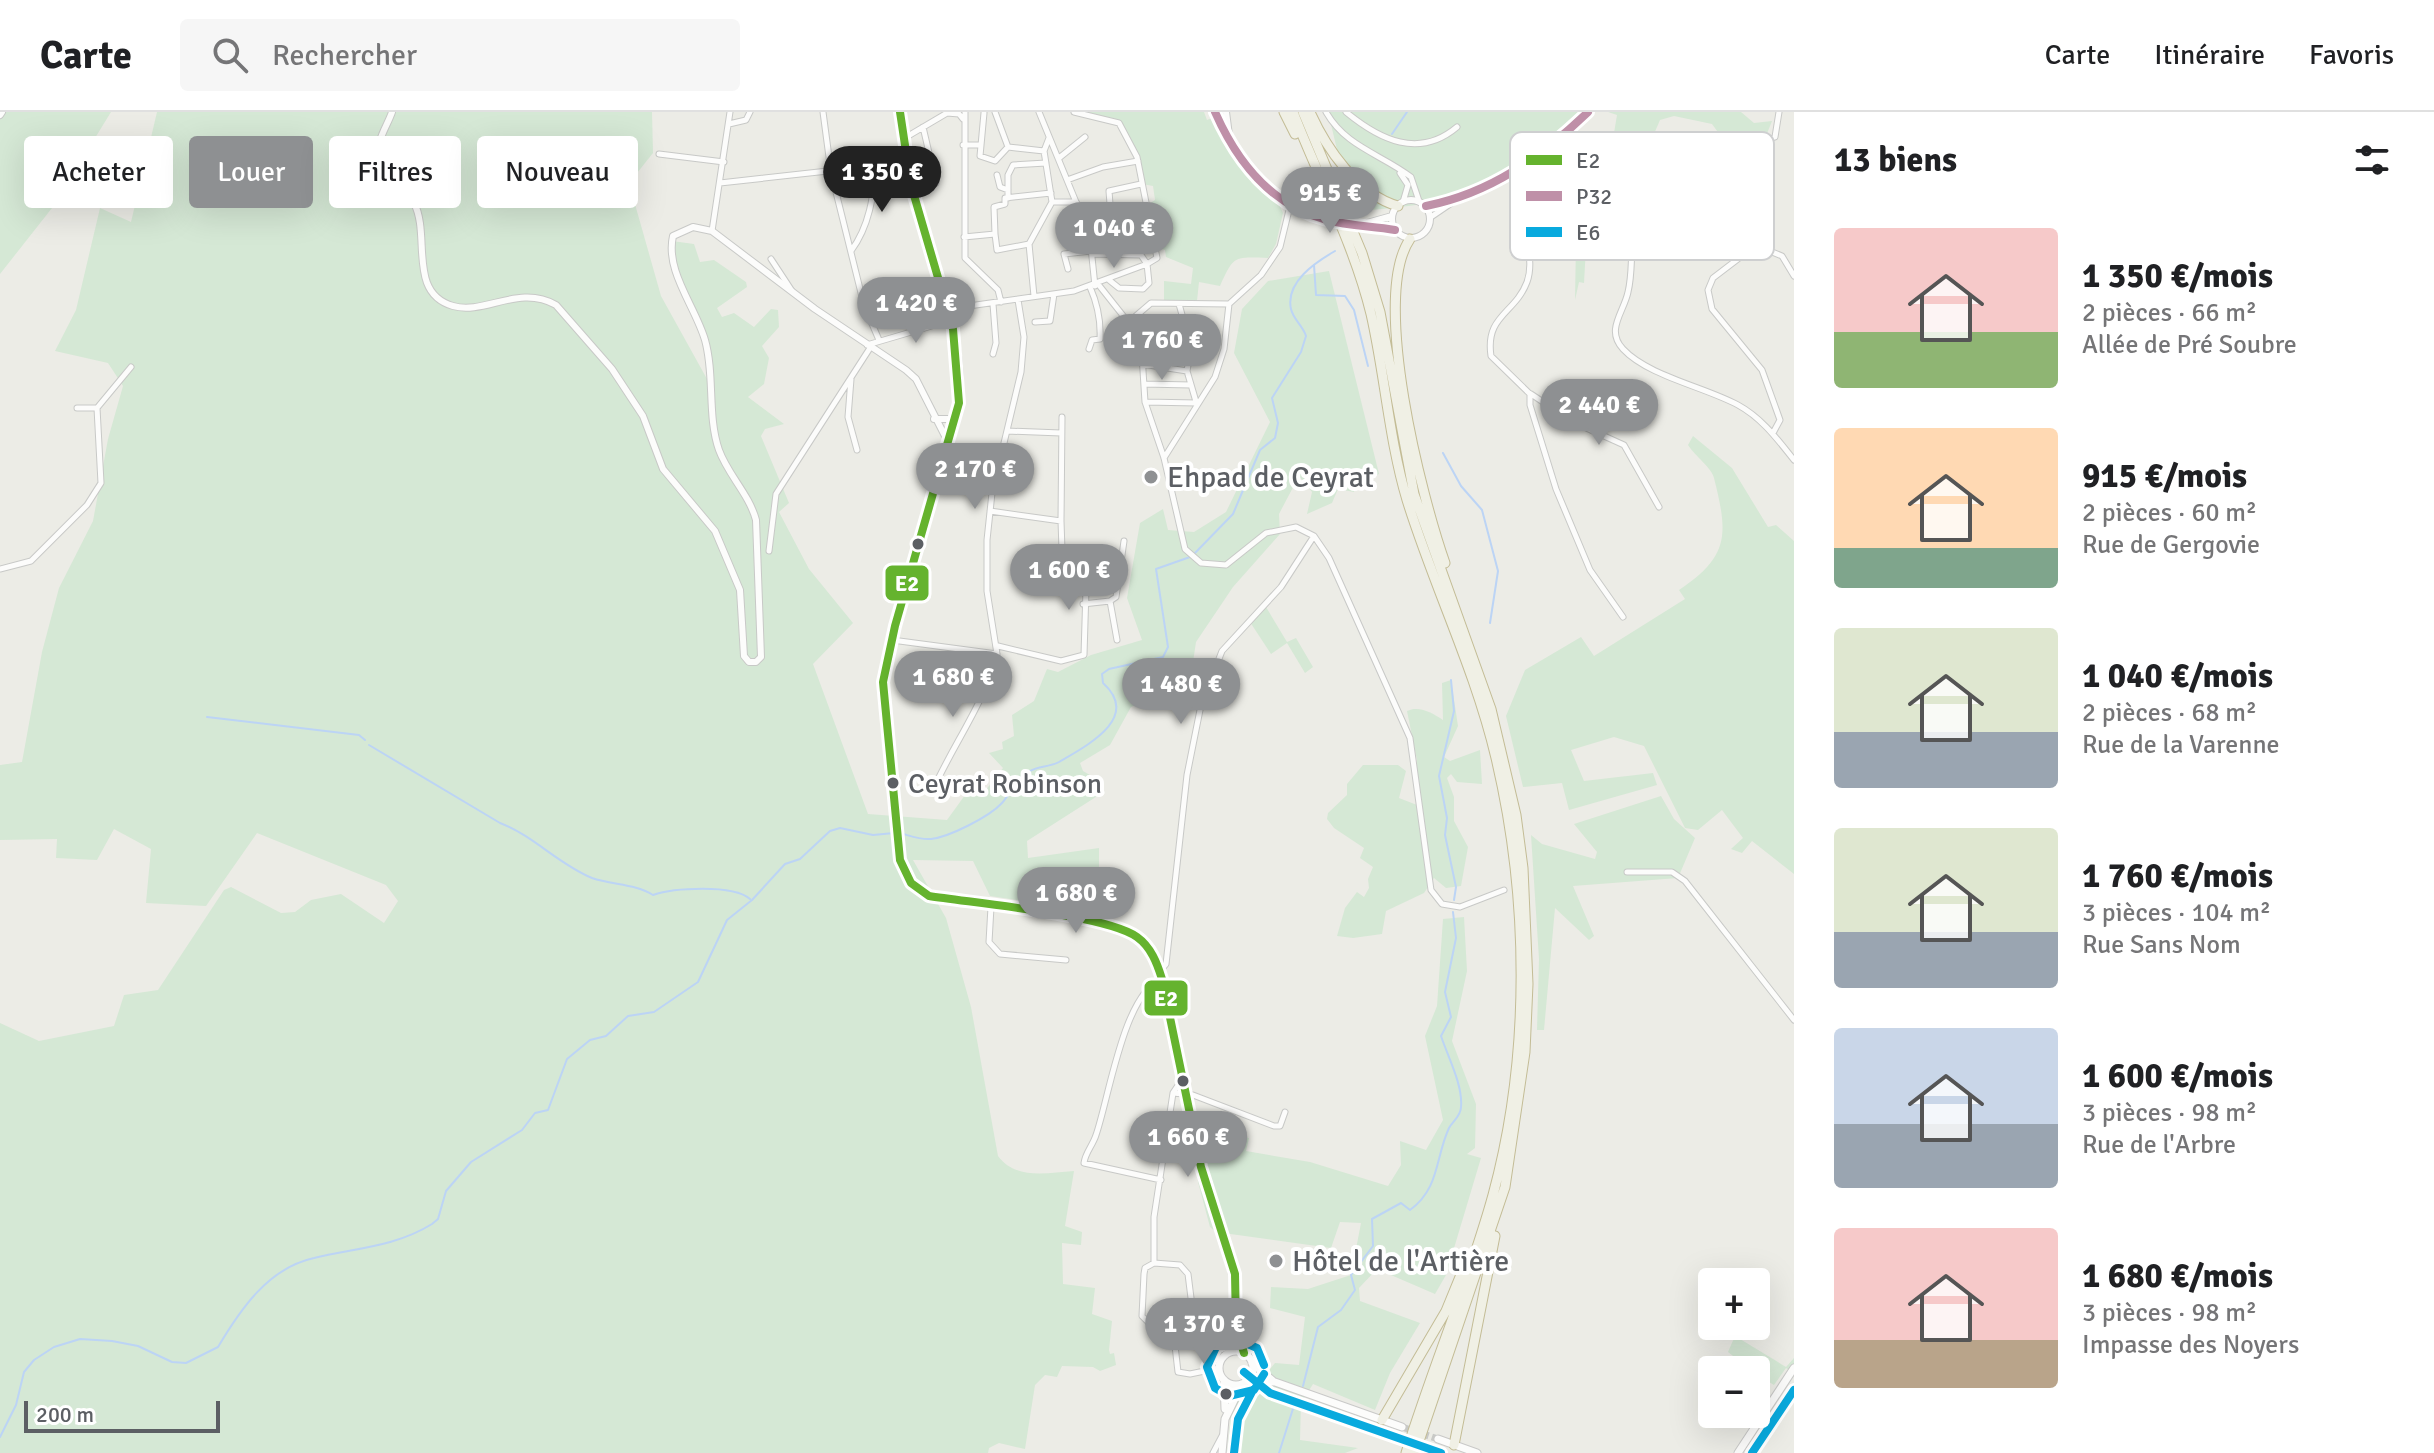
<!DOCTYPE html>
<html lang="fr">
<head>
<meta charset="utf-8">
<style>
  :root { --surface:#fff; --page:#f6f6f6; --text:#202124; --muted:#757577; --line:#e0e0e0; --accent:#8e9092 }
  body { margin:0; font-family:Signika,sans-serif; background:var(--page); color:var(--text); height:100vh; display:flex; flex-direction:column; font-size:30px; white-space:nowrap }
  * { box-sizing:border-box; margin:0 }
  p { font-size:26px; color:var(--muted) }
  .icon { flex:none; width:44px; height:44px; fill:none; stroke:currentColor; stroke-width:2; stroke-linecap:round; stroke-linejoin:round }
  .map { position:relative; flex:1; overflow:hidden }
  .side { display:flex; flex-direction:column; background:var(--surface); width:640px }
  .side>* { flex:none }
  .banner { position:absolute; left:24px; top:24px; width:760px; height:72px; display:flex; gap:16px }
  .tools { position:absolute; left:1698px; top:1156px; display:grid; gap:16px }
  .tools a { display:grid; place-items:center; width:72px; height:72px; border-radius:8px; background:var(--surface); box-shadow:0 8px 32px #0002; font-size:40px }
  .scale { position:absolute; left:24px; bottom:20px; width:196px; box-sizing:border-box; padding-left:8px; border:4px solid #5c5f64; border-top:0; font-size:22px; line-height:28px; white-space:nowrap; color:#5c5f64; -webkit-text-stroke:6px #fff; paint-order:stroke }
  .price { position:absolute; translate:-50% -68px; padding:0 18px; border-radius:28px; background:var(--accent); color:#fff; font-size:26px; line-height:52px; filter:drop-shadow(0 2px 4px #0008) }
  .price::after { content:''; position:absolute; left:50%; top:48px; width:24px; height:18px; margin-left:-12px; background:inherit; clip-path:polygon(0 0,100% 0,50% 100%) }
  .price.on { background:#222; color:#fff }
  ul { padding:0; list-style:none }
  li { display:flex; align-items:center; gap:24px; height:200px; padding:0 40px }
  li span { display:grid; place-items:center; flex:none; width:224px; height:160px; border-radius:8px; color:#555 }
  li>.icon { margin-inline-start:auto }
  span .icon { width:96px; height:96px; fill:#fffc; stroke-width:1 }
  li b { font-size:34px }
  h2 { display:flex; justify-content:space-between; align-items:center; height:96px; padding:0 40px; font-size:34px }
  .chip { padding:0 28px; border-radius:8px; background:var(--surface); box-shadow:0 8px 32px #0002; font-size:28px; line-height:72px }
  .chip.on { background:var(--accent); color:#fff }
  header { display:flex; align-items:center; gap:48px; box-sizing:border-box; height:112px; padding:0 40px; background:var(--surface); border-bottom:2px solid var(--line) }
  header strong { font-size:38px }
  nav { display:flex; gap:44px; margin-inline-start:auto; font-size:28px }
  .search { width:560px; height:72px; background:var(--page); display:flex; align-items:center; gap:20px; box-sizing:border-box; padding:0 28px; border-radius:8px; color:var(--muted); font-size:30px }
  main { display:flex; flex:1; min-height:0 }
  .map>svg:first-child { display:block }
  .green { fill:#d5e8d5 }
  .lines { fill:none; stroke-linecap:round; stroke-linejoin:round }
  .stream { stroke:#bcd4f5; stroke-width:2 }
  .secondary-tunnel { stroke:#c8c9c6; stroke-width:7; stroke-dasharray:7 3.5; stroke-linecap:butt }
  .minor-casing { stroke:#c8c9c7; stroke-width:7 }
  .tertiary-casing { stroke:#c8c9c7; stroke-width:8 }
  .secondary-casing { stroke:#c9c9c8; stroke-width:9 }
  .trunk-casing { stroke:#c3bc95; stroke-width:11 }
  .minor { stroke:#fcfcfb; stroke-width:5 }
  .tertiary { stroke:#fcfcfb; stroke-width:6 }
  .secondary { stroke:#fcfcfb; stroke-width:7 }
  .trunk { stroke:#f0f0e5; stroke-width:9 }
  .tertiary-bridge-casing { stroke:#c8c9c7; stroke-width:8; stroke-linecap:butt }
  .tertiary-bridge { stroke:#fcfcfb; stroke-width:6 }
  .bus-1-casing { stroke:#fff; stroke-width:14 }
  .bus-2-casing { stroke:#fff; stroke-width:14 }
  .bus-3-casing { stroke:#fff; stroke-width:14 }
  .bus-1 { stroke:#65b32e; stroke-width:8 }
  .bus-2 { stroke:#bf90a8; stroke-width:8 }
  .bus-3 { stroke:#09aade; stroke-width:8 }
  .poi-dot { fill:#8e9092; stroke:#fff; stroke-width:3 }
  .bus-dot { fill:#5c5f64; stroke:#fff; stroke-width:3 }
  .labels { text-anchor:middle; stroke-width:8; stroke-linejoin:round; paint-order:stroke }
  .bus-label { font-size:28px; fill:#5c5f64; stroke:#fff; text-anchor:start }
  .poi-label { font-size:30px; fill:#5c5f64; stroke:#fff; text-anchor:start }
  .key { fill:#fff; stroke:#cecfd0; stroke-width:2 }
  .key-label { font-size:22px; fill:#5c5f64 }
  .line-badge { stroke:#fff; stroke-width:3 }
  .badge-label { font-size:22px; text-anchor:middle; font-weight:bold; fill:#fff }
</style>
</head>
<body>
<header>
<strong>Carte</strong>
<div class="search"><svg class="icon" aria-label="search" viewBox="0 0 24 24"><circle cx="10" cy="10" r="6"/><path d="M15 15l6 6"/></svg>Rechercher</div>
<nav><a>Carte</a><a>Itinéraire</a><a>Favoris</a></nav>
</header>
<main>
<div class="map">
<svg width="1794" height="1341" viewBox="0 0 1794 1341">
  <rect width="100%" height="100%" fill="#ecece6"/>
  <!-- green -->
  <path class="green" d="M0 0H111L52 96 0 162Z
    M157 0H652L653 41 629 71 661 184 712 276 705 228 674 156 672 129 694 132 700 150 714 148 746 170 747 175 717 196 722 205 734 201 754 215 771 197 778 198 779 215 762 234 769 246 764 272 748 285 784 312 765 317 761 324 789 391 779 400 809 457 853 511 813 552 868 702 947 708 973 672 985 679 1003 656 989 641 1003 637 1002 630 1014 624 1012 603 1034 589 1047 557 1058 560 1091 543 1142 528 1127 486 1140 411 1163 397 1168 418 1194 420 1226 400 1270 310 1234 241 1242 197 1268 169 1329 159 1379 362 1356 371 1354 380 1338 377 1332 391 1307 402 1312 380 1299 364 1279 402 1280 422 1233 475 1196 530 1190 570 1131 595 1110 633 1080 651 1083 659 1095 666 1099 683 1027 729 1028 746 1099 736V801L990 784 973 749 913 748 946 806 971 895 998 1044C1016 1068 1046 1061 1074 1059L1065 1114 1082 1120 1081 1133 1062 1131 1063 1172 1095 1176 1092 1202 1112 1209 1109 1238 1110 1242 1114 1241 1116 1253 1100 1259 1093 1255 1062 1254 1057 1265 1045 1263 1035 1273 1025 1337 999 1331 989 1336 988 1341H0V911L39 929 114 914 124 883 158 878 224 778 231 775 281 801 295 800 311 788 341 782 384 811 398 789 386 773 257 721 206 794 146 791 151 737 114 717 97 748 56 746 57 727 0 728V653L22 650 42 540 59 476 93 409 108 327 123 274 108 251 55 239 76 198 100 96 131 110Z
    M1086 0H1204L1207 8 1214 5 1252 71 1279 92 1283 101 1276 132 1268 146C1234 145 1234 143 1220 174L1199 170 1197 189 1164 188V169L1191 172 1193 156 1166 145 1165 138 1158 136 1147 93 1155 88 1153 74 1142 72 1139 44 1120 8Z
    M1328 0H1580C1548 35 1486 78 1439 89 1411 95 1380 97 1352 100Z
    M1608 0H1741L1754 11 1772 9 1766 24 1728 34 1712 12 1674 4 1660 8 1651 29 1630 48 1629 77 1642 87 1629 119 1593 113 1586 135 1584 171 1579 170 1575 188 1576 130 1573 128 1596 85 1610 45 1617 3Z
    M1693 324 1732 356 1768 415 1776 413 1794 429V762L1752 729 1742 741 1731 737 1743 726 1722 698 1698 718 1685 716 1644 634 1614 625 1571 638 1584 669 1653 661 1657 673 1569 698 1562 671 1523 675 1506 604 1525 558 1581 525 1594 544 1685 487 1679 478C1730 444 1728 422 1714 366 1712 356 1695 344 1688 333Z
    M1266 495 1287 530 1296 526 1313 555 1305 561 1287 531 1271 542 1250 510Z
    M1451 568 1458 614 1444 645 1450 649 1480 638 1482 672 1457 670 1451 662 1447 666 1454 685V709L1468 735 1461 774 1446 776 1434 766 1424 781 1386 799 1382 822 1353 826 1337 824 1345 796 1357 780 1364 785 1369 776 1368 767 1373 755 1360 746 1364 736 1334 716 1327 707 1328 701 1347 683V672L1363 653H1398L1406 659 1399 686 1417 693V648L1407 599C1419 593 1433 601 1443 608L1442 571Z
    M1661 684 1674 707 1695 726 1678 766 1573 774 1594 824 1589 828 1555 796 1544 918H1537L1539 847 1531 723 1542 732 1595 747 1597 740 1574 712Z
    M1464 805 1467 859 1452 929 1476 992 1475 1036 1467 1042 1481 1046 1446 1163 1435 1182 1377 1157 1359 1176 1360 1189 1420 1211 1390 1261 1375 1298 1313 1272 1301 1291 1300 1328 1358 1336 1345 1341H1227L1231 1302 1241 1278 1257 1273 1275 1251 1299 1253 1305 1205 1270 1196 1271 1175 1308 1177 1351 1163 1361 1111 1340 1110 1331 1136 1216 1120 1210 1115 1198 1070 1197 1015 1249 1026 1246 1039 1310 1050 1388 1074 1401 1053 1400 1029 1426 1038 1443 1008 1425 924 1437 894 1443 807Z
    M1735 1224 1786 1255 1794 1246V1262L1786 1256 1774 1273 1756 1262V1258H1751L1728 1240Z"/>
  <g class="lines">
    <!-- stream -->
    <path class="stream" d="M1392 22 1407 0
      M1314 153 1316 183 1345 184 1354 198 1368 254
      M1443 341 1461 374 1482 398 1498 459 1490 511
      M1195 441 1233 402 1260 338 1275 326 1278 311 1272 286 1301 240 1306 224C1303 214 1293 207 1291 197 1285 170 1316 150 1335 139
      M1451 568 1454 599 1439 664 1447 706 1445 723 1456 775 1454 788
      M207 605 359 623 365 628
      M369 633 500 711C534 724 558 752 592 766 612 773 636 772 653 783 673 776 733 772 750 787
      M900 721C911 724 920 728 931 727 949 725 989 705 1002 691 1011 681 1017 665 1030 659 1038 654 1050 655 1059 650 1086 634 1142 606 1103 571L1102 562 1109 557 1163 545 1168 535 1156 457 1190 445
      M1303 1274 1318 1215 1341 1198 1355 1178 1351 1163 1373 1134 1372 1107 1401 1091 1410 1098C1440 1076 1435 1046 1449 1016 1453 1009 1461 1004 1461 995 1463 973 1448 945 1441 924L1451 905 1445 880 1456 826 1453 800
      M0 1325 16 1293 24 1260 34 1248 54 1235 80 1227 112 1229 138 1234 172 1250 186 1251 218 1235C240 1198 268 1156 314 1146 355 1136 395 1135 432 1112L438 1107 446 1079 471 1050 522 1018 535 1001 548 998 567 947 590 928 606 924 628 904 654 900 698 870 727 808 752 788 785 752 800 747 830 719 840 716 873 723 894 721
      M1279 1341 1297 1284"/>
    <!-- secondary-tunnel -->
    <path class="secondary-tunnel" d="M1402 1315 1438 1327"/>
    <!-- minor casing -->
    <g class="minor-casing">
      <path id="minor" d="M823 0 831 60 864 193 879 228
        M965 0V146L998 178 1001 190
        M995 0 1008 35
        M1039 0 1076 90 1088 107 1095 174
        M1074 0 1119 11 1137 45 1157 146 1147 152 1141 143 1092 142
        M1326 0C1346 35 1381 42 1411 65L1419 89
        M1346 0C1380 28 1419 47 1457 15
        M1779 0 1775 25C1725 43 1647 57 1634 120 1630 140 1633 160 1628 180 1624 200 1605 218 1623 237 1648 264 1705 275 1738 293 1762 306 1778 328 1794 348
        M984 1 980 44 995 49 1008 35
        M729 12 746 8 750 0
        M1049 26 1044 39 1052 90H1076
        M903 27 947 1 959 2 963 7
        M963 33H980
        M1555 34 1558 50C1547 68 1531 80 1527 102 1523 125 1535 148 1527 170 1515 202 1485 203 1491 244L1530 282V293L1556 377 1590 458 1623 505
        M1008 35 1044 39
        M659 42 724 50
        M1059 46 1085 25
        M1400 61 1408 73 1403 90
        M997 63 1000 75 1008 78
        M1067 68 1103 55 1138 49
        M720 71 873 54 904 38
        M913 73 936 71 923 15
        M1008 86V63L1013 53 1046 51
        M1426 94C1489 86 1545 43 1588 0
        M1431 105 1453 90
        M1088 107 1111 105 1109 79 1141 72
        M712 119 730 0
        M995 122 997 138 1029 132
        M964 125 995 122 994 95 1005 92V86L1051 81
        M851 139C868 116 876 82 873 54
        M1107 140 1110 132 1108 105
        M771 147 792 179
        M1068 157 1064 142 1091 139
        M1098 172 1136 220 1142 243 1145 290 1164 346 1185 437 1201 451 1226 453 1266 421 1296 415 1314 424 1329 446 1410 626 1431 778 1442 792 1460 795 1504 778
        M945 181 962 195 1074 179 1147 152 1149 171 1143 177 1119 176 1109 168
        M1034 184 1029 132 1052 90
        M1179 192 1184 210 1193 224 1187 259 1197 293
        M1130 209 1151 191 1229 192
        M1035 210 1050 209 1054 182
        M867 233 952 208
        M1089 237 1092 228 1100 227C1101 208 1098 193 1090 175
        M993 242 996 231 993 192
        M1142 252 1187 259
        M851 267 848 305 857 338
        M1144 272 1191 273
        M1531 282 1573 310 1624 333 1659 395
        M1145 290 1197 291
        M77 296H97
        M1007 319 1061 321
        M1773 321 1780 308 1762 258 1712 197 1708 178 1713 166 1751 137 1760 135 1782 144 1794 164
        M1164 346 1215 265 1224 237 1229 192 1261 163 1280 135 1290 94
        M990 399 1061 409 1062 305
        M769 439 776 382 870 236
        M0 457 31 449 87 393 101 371 97 296 131 255
        M1110 489 1117 528
        M1083 492 1110 489 1116 485 1124 429
        M892 528 997 542 987 479V428L992 381 1021 260 1024 225 1018 188
        M998 534 1061 549 1084 543 1087 444 1062 438 1061 409
        M932 680C953 632 984 593 997 542
        M1627 760H1672L1685 769 1794 908
        M991 795 989 830 1000 842 1066 848
        M1160 859 1166 852 1187 663 1201 593 1222 539 1281 475 1314 424
        M1173 981 1193 983 1274 1014H1280L1285 1000
        M1161 1068 1084 1051C1085 1041 1093 1033 1096 1023 1109 986 1124 880 1162 867
        M1154 1151V1105L1173 981 1181 969
        M1173 1216 1151 1213 1142 1204 1144 1162 1145 1156 1154 1151 1180 1153 1188 1162 1193 1202 1184 1214 1173 1216 1178 1260 1190 1262 1219 1256
        M1213 1341 1222 1324"/>
    </g>
    <!-- tertiary casing -->
    <g class="tertiary-casing">
      <path id="tertiary" d="M392 0C387 15 374 31 380 47 387 64 405 75 414 91 431 123 407 181 453 194 485 203 519 172 556 193L612 257 643 304 663 357 715 419 740 478 744 544 749 550H756L761 545 756 408C749 382 728 363 719 338 707 304 715 263 705 228 695 194 665 159 673 124L693 115 712 119 815 197 906 258 916 267 948 330
        M1215 0C1233 46 1263 81 1308 102
        M1226 0 1229 23
        M0 3 2 0
        M1392 107a19 19 0 1 1 38 0a19 19 0 1 1-38 0Z
        M1367 111 1392 104
        M1359 113 1395 118
        M934 307H955"/>
    </g>
    <!-- secondary casing -->
    <g class="secondary-casing">
      <path id="secondary" d="M900 0C903 100 966 190 959 291L895 514 883 570 900 748 911 771 929 784 1110 812C1140 821 1155 836 1162 867 1175 928 1184 991 1200 1052 1218 1121 1248 1167 1230 1240
        M1237 1217 1244 1241
        M1219 1256a17 17 0 1 1 34 0a17 17 0 1 1-34 0Z
        M1252 1251 1273 1269
        M1224 1268 1225 1297
        M1248 1268 1275 1270 1402 1315
        M1438 1327 1477 1341
        M1222 1341 1225 1307 1242 1272
        M1738 1341 1794 1256"/>
    </g>
    <!-- trunk casing -->
    <g class="trunk-casing">
      <path id="trunk" d="M1284 0 1295 22
        M1293 0C1319 67 1354 132 1371 202 1385 263 1389 328 1407 388 1434 475 1475 557 1496 646 1529 786 1531 943 1493 1083 1469 1170 1433 1254 1406 1341
        M1303 0 1362 141 1380 200 1414 382 1491 597 1516 703 1523 756 1528 872 1525 940 1505 1075 1415 1341
        M1310 0C1326 36 1358 83 1398 94
        M1410 127C1370 185 1422 386 1445 451
        M1382 1308 1446 1199 1469 1143
        M1454 1333 1495 1124"/>
    </g>
    <!-- minor -->
    <use href="#minor" class="minor"/>
    <!-- tertiary -->
    <use href="#tertiary" class="tertiary"/>
    <!-- secondary -->
    <use href="#secondary" class="secondary"/>
    <!-- trunk -->
    <use href="#trunk" class="trunk"/>
    <!-- tertiary-bridge casing -->
    <g class="tertiary-bridge-casing">
      <path id="tertiary-bridge" d="M1308 102 1359 113"/>
    </g>
    <!-- tertiary-bridge -->
    <use href="#tertiary-bridge" class="tertiary-bridge"/>
    <!-- bus-1 casing -->
    <g class="bus-1-casing">
      <path id="bus-1" d="M900 0 911 73 953 217 959 291 895 514 883 570 900 748 911 771 929 784C973 791 1107 803 1137 825 1151 835 1157 851 1162 867L1201 1055 1235 1162 1236 1215 1244 1241"/>
    </g>
    <!-- bus-2 casing -->
    <g class="bus-2-casing">
      <path id="bus-2" d="M1215 0C1237 50 1272 94 1327 108 1349 114 1373 114 1395 118
        M1426 94C1491 81 1541 45 1588 0"/>
    </g>
    <!-- bus-3 casing -->
    <g class="bus-3-casing">
      <path id="bus-3" d="M1244 1260 1270 1281 1441 1341
        M1264 1262 1254 1278 1229 1284 1215 1276 1207 1255 1216 1235 1236 1227 1257 1236 1264 1253
        M1234 1341 1238 1307 1253 1278
        M1752 1341 1794 1278"/>
    </g>
    <!-- bus-1 -->
    <use href="#bus-1" class="bus-1"/>
    <!-- bus-2 -->
    <use href="#bus-2" class="bus-2"/>
    <!-- bus-3 -->
    <use href="#bus-3" class="bus-3"/>
  </g>
  <!-- markers -->
  <g class="poi-dot">
    <circle cx="1151" cy="365" r="8"/>
    <circle cx="1276" cy="1149" r="8"/>
  </g>
  <g class="bus-dot">
    <circle cx="918" cy="432" r="7"/>
    <circle cx="893" cy="671" r="7"/>
    <circle cx="1183" cy="969" r="7"/>
    <circle cx="1226" cy="1282" r="7"/>
  </g>
  <g class="labels">
    <!-- bus labels -->
    <g class="bus-label">
      <text x="908" y="681">Ceyrat Robinson</text>
    </g>
    <!-- poi labels -->
    <g class="poi-label">
      <text x="1167" y="375">Ehpad de Ceyrat</text>
      <text x="1292" y="1159">Hôtel de l'Artière</text>
    </g>
  </g>
  <!-- legend -->
  <rect x="1510" y="20" width="264" height="128" rx="12" class="key"/>
  <rect x="1526" y="43" width="36" height="10" fill="#65b32e"/>
  <rect x="1526" y="79" width="36" height="10" fill="#bf90a8"/>
  <rect x="1526" y="115" width="36" height="10" fill="#09aade"/>
  <g class="key-label">
    <text x="1576" y="56">E2</text>
    <text x="1576" y="92">P32</text>
    <text x="1576" y="128">E6</text>
  </g>
  <g class="line-badge">
    <rect x="884" y="452" width="46" height="38" rx="8" fill="#65b32e"/>
    <rect x="1143" y="867" width="46" height="38" rx="8" fill="#65b32e"/>
  </g>
  <g class="badge-label">
    <text x="907" y="479">E2</text>
    <text x="1166" y="894">E2</text>
  </g>
</svg>
<div class="tools">
<a>+</a>
<a>−</a>
</div>
<div class="scale">200 m</div>
<b class="price on" style="left:882px;top:102px">1 350 €</b>
<b class="price" style="left:1330px;top:123px">915 €</b>
<b class="price" style="left:1114px;top:158px">1 040 €</b>
<b class="price" style="left:916px;top:233px">1 420 €</b>
<b class="price" style="left:1162px;top:270px">1 760 €</b>
<b class="price" style="left:1599px;top:335px">2 440 €</b>
<b class="price" style="left:975px;top:399px">2 170 €</b>
<b class="price" style="left:1069px;top:500px">1 600 €</b>
<b class="price" style="left:953px;top:607px">1 680 €</b>
<b class="price" style="left:1181px;top:614px">1 480 €</b>
<b class="price" style="left:1076px;top:823px">1 680 €</b>
<b class="price" style="left:1188px;top:1067px">1 660 €</b>
<b class="price" style="left:1204px;top:1254px">1 370 €</b>
<div class="banner">
<a class="chip">Acheter</a>
<a class="chip on">Louer</a>
<a class="chip">Filtres</a>
<a class="chip">Nouveau</a>
</div>
</div>
<section class="side">
<h2>13 biens<svg class="icon" aria-label="filters" viewBox="0 0 24 24"><path d="M4 7h16M4 17h16"/><circle cx="9" cy="7" r="2"/><circle cx="15" cy="17" r="2"/></svg></h2>
<ul>
<li><span style="background:linear-gradient(#f6c9c9 65%,#8fb573 0)"><svg class="icon" aria-label="home" viewBox="0 0 24 24"><path d="M3 11l9-7 9 7M6 9v11h12V9"/></svg></span><div><b>1 350 €/mois</b><p>2 pièces · 66 m²</p><p>Allée de Pré Soubre</p></div></li>
<li><span style="background:linear-gradient(#ffd9b3 75%,#7fa58c 0)"><svg class="icon" aria-label="home" viewBox="0 0 24 24"><path d="M3 11l9-7 9 7M6 9v11h12V9"/></svg></span><div><b>915 €/mois</b><p>2 pièces · 60 m²</p><p>Rue de Gergovie</p></div></li>
<li><span style="background:linear-gradient(#dfe7d0 65%,#9aa5b1 0)"><svg class="icon" aria-label="home" viewBox="0 0 24 24"><path d="M3 11l9-7 9 7M6 9v11h12V9"/></svg></span><div><b>1 040 €/mois</b><p>2 pièces · 68 m²</p><p>Rue de la Varenne</p></div></li>
<li><span style="background:linear-gradient(#dfe7d0 65%,#9aa5b1 0)"><svg class="icon" aria-label="home" viewBox="0 0 24 24"><path d="M3 11l9-7 9 7M6 9v11h12V9"/></svg></span><div><b>1 760 €/mois</b><p>3 pièces · 104 m²</p><p>Rue Sans Nom</p></div></li>
<li><span style="background:linear-gradient(#c9d6e8 60%,#9aa5b1 0)"><svg class="icon" aria-label="home" viewBox="0 0 24 24"><path d="M3 11l9-7 9 7M6 9v11h12V9"/></svg></span><div><b>1 600 €/mois</b><p>3 pièces · 98 m²</p><p>Rue de l'Arbre</p></div></li>
<li><span style="background:linear-gradient(#f6c9c9 70%,#b9a48a 0)"><svg class="icon" aria-label="home" viewBox="0 0 24 24"><path d="M3 11l9-7 9 7M6 9v11h12V9"/></svg></span><div><b>1 680 €/mois</b><p>3 pièces · 98 m²</p><p>Impasse des Noyers</p></div></li>
</ul>
</section>
</main>
</body>
</html>
